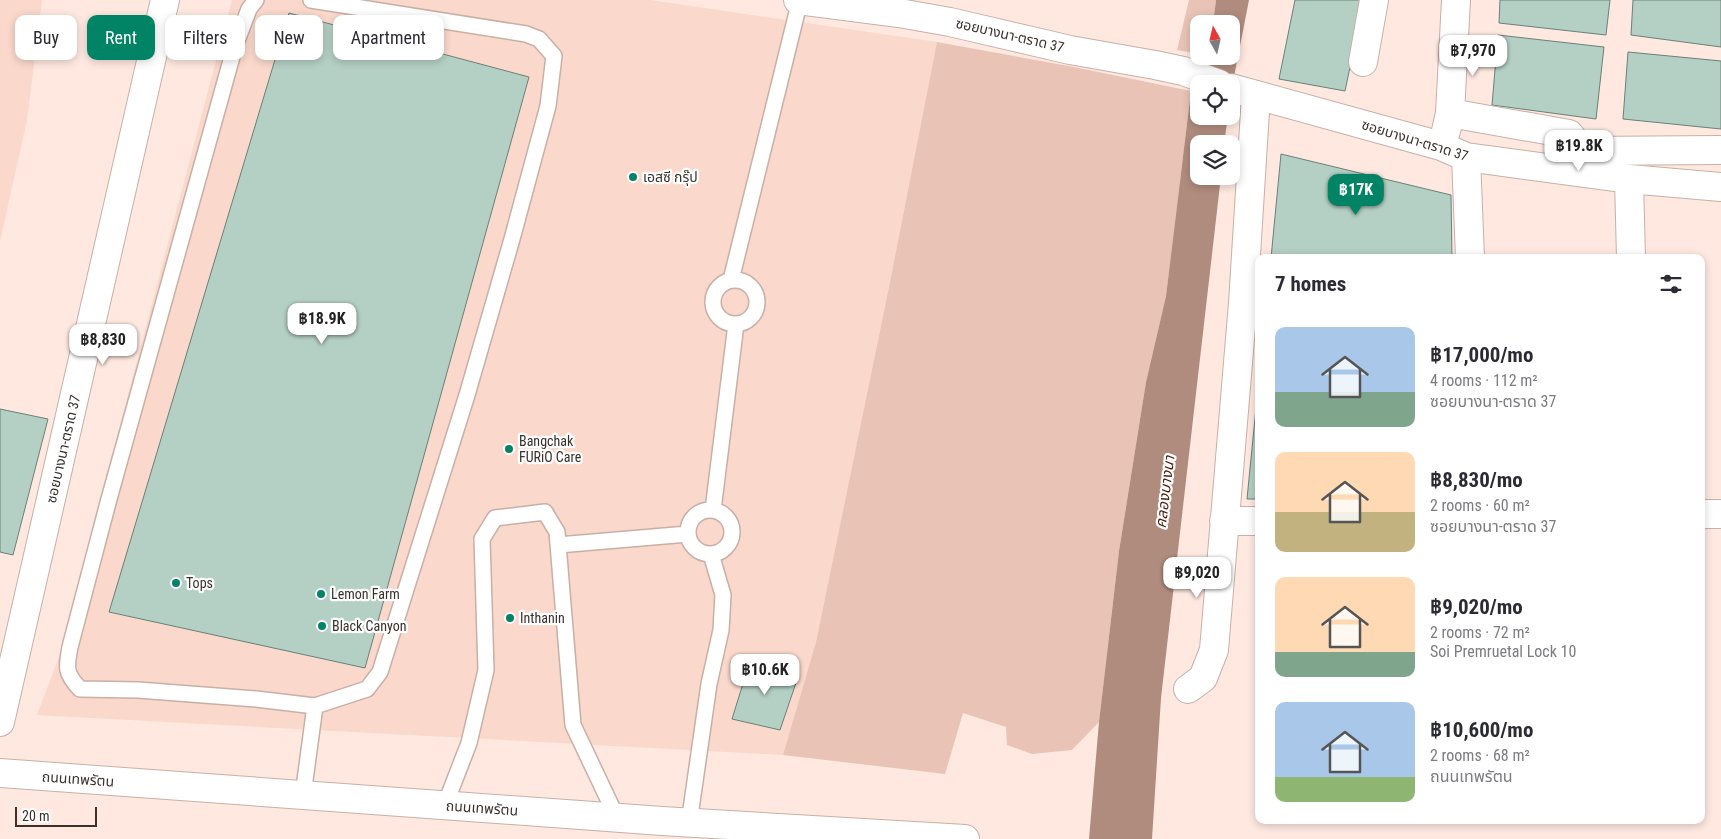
<!DOCTYPE html>
<html lang="en">
<head>
<meta charset="utf-8">
<style>
  :root { --surface:#fff; --page:#f2f2f3; --text:#2b2b33; --muted:#7c7c81; --accent:#018365 }
  body { margin:0; font-family:"Roboto Condensed","Noto Sans Thai",sans-serif; background:var(--page); color:var(--text); height:100vh; display:flex; flex-direction:column; font-size:19px; white-space:nowrap }
  * { box-sizing:border-box; margin:0 }
  p { font-size:16px; color:var(--muted) }
  .icon { flex:none; width:28px; height:28px; fill:none; stroke:currentColor; stroke-width:2; stroke-linecap:round; stroke-linejoin:round }
  .map { position:relative; flex:1; overflow:hidden }
  .side { position:absolute; left:1255px; top:254px; width:450px; height:570px; display:flex; flex-direction:column; background:var(--surface); border-radius:10px; box-shadow:0 2px 8px #0003 }
  .side>* { flex:none }
  .guide { position:absolute; left:15px; top:15px; width:475px; height:45px; display:flex; gap:10px }
  .needle { width:32px; rotate:352deg }
  .fabs { position:absolute; left:1190px; top:15px; display:grid; gap:10px }
  .fabs a { display:grid; place-items:center; width:50px; height:50px; border-radius:10px; background:var(--surface); box-shadow:0 2px 8px #0003; font-size:25px }
  .scale { position:absolute; left:15px; bottom:12px; width:82px; box-sizing:border-box; padding-left:5px; border:2px solid #3a302c; border-top:0; font-size:14px; line-height:18px; white-space:nowrap; color:#3a302c; -webkit-text-stroke:4px #fff; paint-order:stroke }
  .price { position:absolute; translate:-50% -42px; padding:0 11px; border-radius:10px; background:#fff; color:#222; font-size:16px; line-height:32px; filter:drop-shadow(0 1px 2px #0008) }
  .price::after { content:''; position:absolute; left:50%; top:30px; width:15px; height:11px; margin-left:-8px; background:inherit; clip-path:polygon(0 0,100% 0,50% 100%) }
  .price.active { background:var(--accent); color:#fff }
  ul { padding:0; list-style:none }
  li { display:flex; align-items:center; gap:15px; height:125px; padding:0 20px }
  li span { display:grid; place-items:center; flex:none; width:140px; height:100px; border-radius:10px; color:#555 }
  li>.icon { margin-inline-start:auto }
  span .icon { width:60px; height:60px; fill:#fffc; stroke-width:1 }
  li b { font-size:21px }
  h2 { display:flex; justify-content:space-between; align-items:center; height:60px; padding:0 20px; font-size:21px }
  .chip { padding:0 18px; border-radius:10px; background:var(--surface); box-shadow:0 2px 8px #0003; font-size:18px; line-height:45px }
  .chip.active { background:var(--accent); color:#fff }
  .map>svg:first-child { display:block }
  .built { fill:#fad8cb }
  .green { fill:#e9c4b6 }
  .water { fill:#b08c7e }
  .building { fill:#b4cfc4; stroke:#688177 }
  .lines { fill:none; stroke-linecap:round; stroke-linejoin:round }
  .service-casing { stroke:#c9afa6; stroke-width:18 }
  .minor-casing { stroke:#c9afa6; stroke-width:30 }
  .secondary-casing { stroke:#c9afa6; stroke-width:30 }
  .service { stroke:#fff; stroke-width:15 }
  .minor { stroke:#fff; stroke-width:28 }
  .secondary { stroke:#fff; stroke-width:28 }
  .poi-dot { fill:#018365; stroke:#fff; stroke-width:2 }
  .labels { text-anchor:middle; stroke-width:4.5; stroke-linejoin:round; paint-order:stroke }
  .street-label { font-size:14px; fill:#3a302c; stroke:#fff }
  .poi-label { font-size:14px; fill:#3a302c; stroke:#fff; text-anchor:start }
  .water-label { font-size:15px; font-style:italic; fill:#491a06; stroke:#fff }
</style>
</head>
<body>
<div class="map">
<svg width="1721" height="839" viewBox="0 0 1721 839">
  <rect width="100%" height="100%" fill="#fee8e0"/>
  <!-- built -->
  <path class="built" d="M0 0H42L27 120 0 241Z
    M232 0H650L937 42 890 282 816 642 783 755 37 715 59 657Z"/>
  <!-- green -->
  <path class="green" d="M1189 0H1216L1213 24H1199V54L1177 50Z
    M937 42 1074 67 1191 91 1166 296 1146 382 1119 551 1099 722 1072 750 1032 754 1007 745 1006 727 963 713 945 774 783 755 816 642 890 282Z"/>
  <!-- water -->
  <path class="water" d="M1216 0H1249L1231 92 1199 84V116H1228L1224 144H1199V176H1221L1161 698 1152 839H1089L1099 722 1119 551 1146 382 1166 296 1191 91 1208 56H1231V24H1213Z"/>
  <!-- building -->
  <path class="building" d="M1295 0H1364L1345 91 1279 79Z
    M1500 0H1610L1606 35 1499 23Z
    M1633 0H1721V47L1631 35Z
    M289 13 529 77 365 668 109 612Z
    M1498 35 1604 47 1596 119 1492 105Z
    M1628 52 1721 61V129L1623 119Z
    M1281 154 1451 195 1452 258H1271Z
    M1259 378V499H1247Z
    M0 409 48 419 13 555 0 552Z
    M750 661 799 674 780 730 732 719Z"/>
  <g class="lines">
    <!-- service casing -->
    <g class="service-casing">
      <path id="service" d="M256 0 249 9 235 46 109 499 70 647C66 668 65 673 80 689L138 690 256 699 315 706 367 689 380 672 467 395 512 239 548 106 554 56 539 39 526 34 311 0
        M713 302a22 22 0 1 1 44 0a22 22 0 1 1-44 0Z
        M731 280 800 0
        M713 510 736 324
        M688 532a22 22 0 1 1 44 0a22 22 0 1 1-44 0Z
        M558 545 688 534
        M303 795 315 706
        M445 805 469 743 486 670 482 539 495 518 545 512 557 532 573 725 617 818
        M689 823 709 684 721 630 723 595 711 554"/>
    </g>
    <!-- minor casing -->
    <g class="minor-casing">
      <path id="minor" d="M798 0 899 13 950 22 1070 50 1155 65 1183 71 1219 84
        M1363 62 1374 0
        M1231 88 1441 146 1466 157 1629 179 1721 187
        M1450 113 1569 134 1582 151 1721 150
        M1446 131 1450 113 1456 0
        M1466 157 1470 258
        M1629 179 1631 258
        M1701 514H1721
        M1224 521H1259
        M1188 689 1203 678 1214 650 1243 303 1256 95
        M0 722 165 0"/>
    </g>
    <!-- secondary casing -->
    <g class="secondary-casing">
      <path id="secondary" d="M0 773 662 821 965 839"/>
    </g>
    <!-- service -->
    <use href="#service" class="service"/>
    <!-- minor -->
    <use href="#minor" class="minor"/>
    <!-- secondary -->
    <use href="#secondary" class="secondary"/>
  </g>
  <!-- markers -->
  <g class="poi-dot">
    <circle cx="633" cy="177" r="5"/>
    <circle cx="509" cy="449" r="5"/>
    <circle cx="176" cy="583" r="5"/>
    <circle cx="321" cy="594" r="5"/>
    <circle cx="510" cy="618" r="5"/>
    <circle cx="322" cy="626" r="5"/>
  </g>
  <g class="labels">
    <!-- street labels -->
    <g class="street-label">
      <text transform="translate(1010 35) rotate(13)" y="5">ซอยบางนา-ตราด 37</text>
      <text transform="translate(1415 140) rotate(17)" y="5">ซอยบางนา-ตราด 37</text>
      <text transform="translate(63 449) rotate(-77)" y="5">ซอยบางนา-ตราด 37</text>
      <text transform="translate(78 779) rotate(4)" y="5">ถนนเทพรัตน</text>
      <text transform="translate(482 808) rotate(4)" y="5">ถนนเทพรัตน</text>
    </g>
    <!-- poi labels -->
    <g class="poi-label">
      <text x="643" y="182">เอสซี กรุ๊ป</text>
      <text x="519" y="446">Bangchak<tspan x="519" dy="16">FURiO Care</tspan></text>
      <text x="186" y="588">Tops</text>
      <text x="331" y="599">Lemon Farm</text>
      <text x="520" y="623">Inthanin</text>
      <text x="332" y="631">Black Canyon</text>
    </g>
    <!-- water labels -->
    <g class="water-label">
      <text transform="translate(1165 492) rotate(-83)" y="5">คลองบางนา</text>
    </g>
  </g>
</svg>
<div class="fabs">
<a><svg class="needle" viewBox="-14 -14 28 28"><path d="M0-13l5 13h-10z" fill="#e53935"/><path d="M0 13l5-13h-10z" fill="#7c7c81"/></svg></a>
<a><svg class="icon" aria-label="locate" viewBox="0 0 24 24"><circle cx="12" cy="12" r="6"/><path d="M12 2v4M12 18v4M2 12h4M18 12h4"/></svg></a>
<a><svg class="icon" aria-label="layers" viewBox="0 0 24 24"><path d="M12 4l9 5-9 5-9-5zM3 14l9 5 9-5"/></svg></a>
</div>
<div class="scale">20 m</div>
<b class="price" style="left:1473px;top:77px">฿7,970</b>
<b class="price" style="left:1579px;top:172px">฿19.8K</b>
<b class="price active" style="left:1356px;top:216px">฿17K</b>
<b class="price" style="left:322px;top:345px">฿18.9K</b>
<b class="price" style="left:103px;top:366px">฿8,830</b>
<b class="price" style="left:1197px;top:599px">฿9,020</b>
<b class="price" style="left:765px;top:696px">฿10.6K</b>
<div class="guide">
<a class="chip">Buy</a>
<a class="chip active">Rent</a>
<a class="chip">Filters</a>
<a class="chip">New</a>
<a class="chip">Apartment</a>
</div>
<section class="side">
<h2>7 homes<svg class="icon" aria-label="filters" viewBox="0 0 24 24"><path d="M4 7h16M4 17h16"/><circle cx="9" cy="7" r="2"/><circle cx="15" cy="17" r="2"/></svg></h2>
<ul>
<li><span style="background:linear-gradient(#a9c7e8 65%,#7fa58c 0)"><svg class="icon" aria-label="home" viewBox="0 0 24 24"><path d="M3 11l9-7 9 7M6 9v11h12V9"/></svg></span><div><b>฿17,000/mo</b><p>4 rooms · 112 m²</p><p>ซอยบางนา-ตราด 37</p></div></li>
<li><span style="background:linear-gradient(#ffd9b3 60%,#c2b280 0)"><svg class="icon" aria-label="home" viewBox="0 0 24 24"><path d="M3 11l9-7 9 7M6 9v11h12V9"/></svg></span><div><b>฿8,830/mo</b><p>2 rooms · 60 m²</p><p>ซอยบางนา-ตราด 37</p></div></li>
<li><span style="background:linear-gradient(#ffd9b3 75%,#7fa58c 0)"><svg class="icon" aria-label="home" viewBox="0 0 24 24"><path d="M3 11l9-7 9 7M6 9v11h12V9"/></svg></span><div><b>฿9,020/mo</b><p>2 rooms · 72 m²</p><p>Soi Premruetal Lock 10</p></div></li>
<li><span style="background:linear-gradient(#a9c7e8 75%,#8fb573 0)"><svg class="icon" aria-label="home" viewBox="0 0 24 24"><path d="M3 11l9-7 9 7M6 9v11h12V9"/></svg></span><div><b>฿10,600/mo</b><p>2 rooms · 68 m²</p><p>ถนนเทพรัตน</p></div></li>
</ul>
</section>
</div>
</body>
</html>
